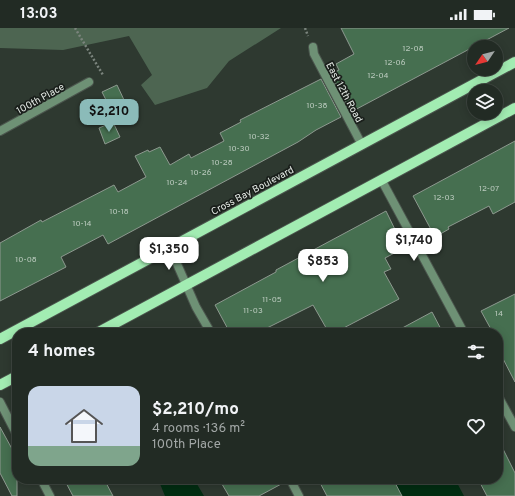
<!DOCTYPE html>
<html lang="en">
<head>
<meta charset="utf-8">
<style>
  :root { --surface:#222b24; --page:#2e3731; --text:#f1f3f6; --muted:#a2a7a6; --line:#3f4741; --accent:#8bbbb9 }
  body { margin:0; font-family:Overpass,sans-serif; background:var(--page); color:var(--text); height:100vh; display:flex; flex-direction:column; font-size:15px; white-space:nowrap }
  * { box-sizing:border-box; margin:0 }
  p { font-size:13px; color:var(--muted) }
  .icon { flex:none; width:22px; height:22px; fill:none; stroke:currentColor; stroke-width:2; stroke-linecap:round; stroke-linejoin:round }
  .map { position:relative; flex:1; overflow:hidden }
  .drawer { position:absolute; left:12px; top:300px; width:491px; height:156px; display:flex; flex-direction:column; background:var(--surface); border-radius:16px; box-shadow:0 2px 10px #0003,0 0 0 1px var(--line) }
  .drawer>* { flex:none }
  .needle { width:26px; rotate:235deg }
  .controls { position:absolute; left:467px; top:12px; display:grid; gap:8px }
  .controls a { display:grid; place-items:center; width:36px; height:36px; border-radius:50%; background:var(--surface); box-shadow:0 2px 10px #0003,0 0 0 1px var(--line); font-size:20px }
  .price { position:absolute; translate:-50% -34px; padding:0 9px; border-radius:8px; background:#fff; color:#222; font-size:13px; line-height:26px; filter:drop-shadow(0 1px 2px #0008) }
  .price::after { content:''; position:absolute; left:50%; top:24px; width:12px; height:9px; margin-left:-6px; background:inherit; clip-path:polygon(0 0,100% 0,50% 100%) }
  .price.on { background:var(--accent); color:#111 }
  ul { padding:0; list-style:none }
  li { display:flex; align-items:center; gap:12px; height:100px; padding:0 16px }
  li+li { border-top:1px solid var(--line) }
  li span { display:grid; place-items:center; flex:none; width:112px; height:80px; border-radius:12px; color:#555 }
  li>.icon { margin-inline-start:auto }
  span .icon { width:48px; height:48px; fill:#fffc; stroke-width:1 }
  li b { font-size:17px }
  h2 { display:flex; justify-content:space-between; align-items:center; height:48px; padding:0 16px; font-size:17px }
  .status { display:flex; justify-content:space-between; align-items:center; height:28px; padding:0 20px; background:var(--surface); direction:ltr }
  .status svg { height:11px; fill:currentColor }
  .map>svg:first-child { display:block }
  .green { fill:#4d6551 }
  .water { fill:#022d12 }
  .building { fill:#466f50; stroke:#8d998f }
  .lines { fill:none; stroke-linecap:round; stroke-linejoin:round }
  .street-casing { stroke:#4b554d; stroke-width:10 }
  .primary-casing { stroke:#4b554d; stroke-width:12 }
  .path { stroke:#7b847d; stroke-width:2.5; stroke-dasharray:2 2; stroke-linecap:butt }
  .street { stroke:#6e9175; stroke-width:8 }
  .primary { stroke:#a2ecb2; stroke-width:10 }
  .labels { text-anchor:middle; stroke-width:3.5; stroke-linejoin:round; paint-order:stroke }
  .number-label { font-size:8px; fill:#bdccc0 }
  .street-label { font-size:10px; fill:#e5ebe6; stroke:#1a1f1b }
</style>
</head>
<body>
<div class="status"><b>13:03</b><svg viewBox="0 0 49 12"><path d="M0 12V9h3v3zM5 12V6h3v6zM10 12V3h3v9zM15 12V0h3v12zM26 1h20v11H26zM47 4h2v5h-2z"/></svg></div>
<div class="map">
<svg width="515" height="468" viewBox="0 0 515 468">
  <rect width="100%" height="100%" fill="#2e3930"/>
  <!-- green -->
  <path class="green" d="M0 0H281L229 33 207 60 155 77 141 57 152 47 129 8 63 22 0 20Z"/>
  <!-- water -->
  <path class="water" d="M158 451H194L204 468H165Z
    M388 451H455L464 468H396Z"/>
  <!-- building -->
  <path class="building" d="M341 0H509L351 84 331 46 339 42 336 36 354 26Z
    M321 51 341 89 316 102 298 114 108 216 103 207 61 229 66 239 0 273V215L41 192 42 194 114 157 118 164 146 149 135 128 148 122 149 124 160 119 170 137 189 126 191 130 224 113 220 105 241 94 240 92Z
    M117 57 132 89 118 96 102 64Z
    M113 94 120 109 105 116 99 100Z
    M515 113V174L493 186 489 178 448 199 449 201 435 209 413 168Z
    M386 183 404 220 385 230 391 241 384 244 399 271 334 305H329L313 277 267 300 270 305H230L215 277 276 244V242Z
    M515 266V354L498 321V305H493L481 283Z
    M432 284 443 305H393Z
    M0 399 17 430V468H12L0 445Z
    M498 411 515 445V468H487L478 451H498Z
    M64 451H104L113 468H73Z
    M219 451H285V454L259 468H229Z
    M318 451H393L402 468H327Z"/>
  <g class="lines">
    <!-- street casing -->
    <g class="street-casing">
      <path id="street" d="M313 19 314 26 362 117
        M0 103 89 54
        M382 153 464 305
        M170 220 196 279 211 305
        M498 368 515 399
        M0 374 17 407
        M41 451 50 468
        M290 451 299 468"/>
    </g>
    <!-- primary casing -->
    <g class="primary-casing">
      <path id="primary" d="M97 305 515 80
        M0 311 515 34
        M0 357 17 348"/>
    </g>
    <!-- path -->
    <path class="path" d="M75 0 103 47
      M305 0 308 8"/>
    <!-- street -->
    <use href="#street" class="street"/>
    <!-- primary -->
    <use href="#primary" class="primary"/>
  </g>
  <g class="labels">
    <!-- number labels -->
    <g class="number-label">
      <text x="413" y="23">12-08</text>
      <text x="395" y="37">12-06</text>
      <text x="378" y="50">12-04</text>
      <text x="317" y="80">10-38</text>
      <text x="259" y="111">10-32</text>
      <text x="239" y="123">10-30</text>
      <text x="222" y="137">10-28</text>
      <text x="201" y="147">10-26</text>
      <text x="177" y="157">10-24</text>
      <text x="489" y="163">12-07</text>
      <text x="444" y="172">12-03</text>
      <text x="119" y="186">10-18</text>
      <text x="82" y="198">10-14</text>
      <text x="26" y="234">10-08</text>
      <text x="272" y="274">11-05</text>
      <text x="253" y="285">11-03</text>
      <text x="499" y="288">14</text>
    </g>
    <!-- street labels -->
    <g class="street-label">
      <text transform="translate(345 64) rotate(62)" y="4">East 12th Road</text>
      <text transform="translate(40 70) rotate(-29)" y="4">100th Place</text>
      <text transform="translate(252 162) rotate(-28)" y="4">Cross Bay Boulevard</text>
    </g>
  </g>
</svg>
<div class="controls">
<a><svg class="needle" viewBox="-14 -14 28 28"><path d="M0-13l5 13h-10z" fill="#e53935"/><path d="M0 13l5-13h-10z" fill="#a2a7a6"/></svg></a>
<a><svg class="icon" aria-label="layers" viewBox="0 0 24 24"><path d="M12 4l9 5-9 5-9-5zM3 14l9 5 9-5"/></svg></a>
</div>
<b class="price on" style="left:109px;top:105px">$2,210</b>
<b class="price" style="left:414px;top:234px">$1,740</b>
<b class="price" style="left:169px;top:243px">$1,350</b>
<b class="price" style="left:323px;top:255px">$853</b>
<section class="drawer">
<h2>4 homes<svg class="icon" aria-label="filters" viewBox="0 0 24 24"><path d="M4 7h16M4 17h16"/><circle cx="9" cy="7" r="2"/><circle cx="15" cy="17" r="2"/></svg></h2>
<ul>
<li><span style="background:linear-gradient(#c9d6e8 75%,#7fa58c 0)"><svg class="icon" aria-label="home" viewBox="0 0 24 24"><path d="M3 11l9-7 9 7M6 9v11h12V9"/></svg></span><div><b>$2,210/mo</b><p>4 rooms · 136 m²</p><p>100th Place</p></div><svg class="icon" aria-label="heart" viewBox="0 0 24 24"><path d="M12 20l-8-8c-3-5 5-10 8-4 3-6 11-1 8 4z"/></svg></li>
</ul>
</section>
</div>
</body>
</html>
